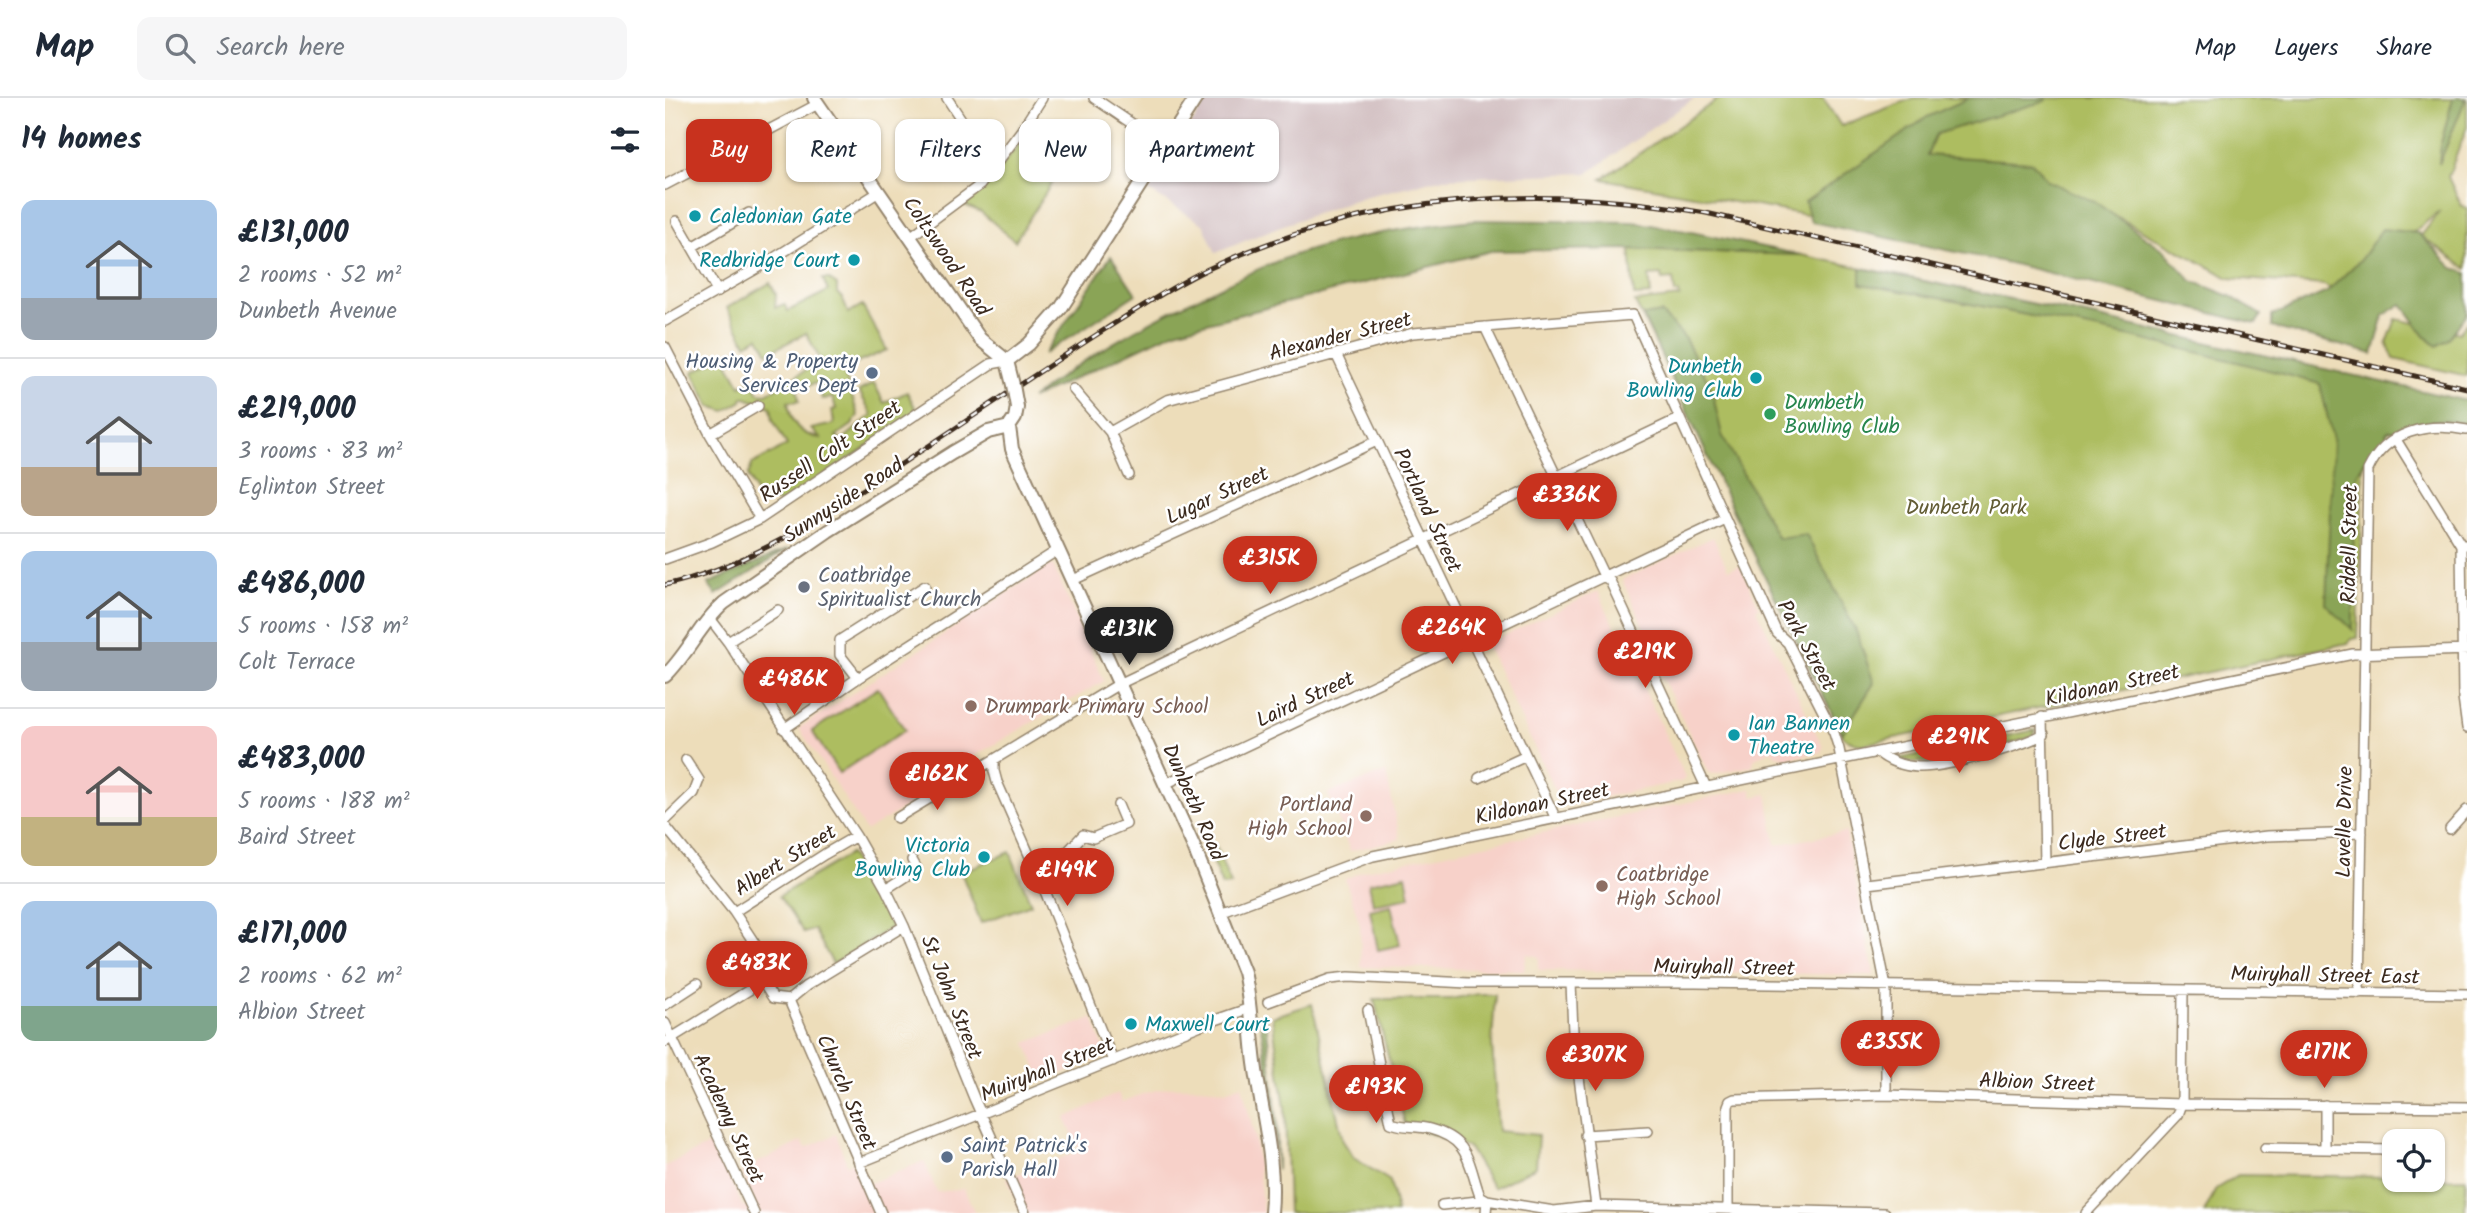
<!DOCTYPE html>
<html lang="en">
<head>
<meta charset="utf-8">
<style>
  :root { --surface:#fff; --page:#f6f6f7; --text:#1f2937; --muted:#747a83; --line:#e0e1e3; --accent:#c8321e }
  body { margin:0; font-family:Kalam,sans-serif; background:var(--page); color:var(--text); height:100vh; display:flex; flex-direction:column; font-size:26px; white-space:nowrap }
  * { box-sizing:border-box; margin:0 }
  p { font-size:23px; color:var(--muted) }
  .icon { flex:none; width:38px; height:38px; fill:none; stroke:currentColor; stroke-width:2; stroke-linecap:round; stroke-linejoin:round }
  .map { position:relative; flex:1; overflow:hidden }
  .panel { display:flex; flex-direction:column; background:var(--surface); width:665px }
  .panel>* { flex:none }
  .top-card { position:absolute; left:21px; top:21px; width:665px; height:63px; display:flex; gap:14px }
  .tools { position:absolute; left:1717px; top:1031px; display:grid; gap:14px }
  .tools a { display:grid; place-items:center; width:63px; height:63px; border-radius:14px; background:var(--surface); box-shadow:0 2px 5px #0004; font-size:35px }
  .price { position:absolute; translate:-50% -60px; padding:0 16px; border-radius:24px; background:var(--accent); color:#fff; font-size:23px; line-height:46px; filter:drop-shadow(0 2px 4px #0008) }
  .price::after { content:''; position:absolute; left:50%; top:42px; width:21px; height:16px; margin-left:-10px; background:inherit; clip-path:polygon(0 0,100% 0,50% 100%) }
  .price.current { background:#222; color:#fff }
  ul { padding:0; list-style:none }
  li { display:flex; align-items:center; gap:21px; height:175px; padding:0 21px }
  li+li { border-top:2px solid var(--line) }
  li span { display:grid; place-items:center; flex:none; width:196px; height:140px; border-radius:14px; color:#555 }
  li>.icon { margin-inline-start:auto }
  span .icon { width:84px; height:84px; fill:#fffc; stroke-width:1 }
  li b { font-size:30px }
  h2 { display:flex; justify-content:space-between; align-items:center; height:84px; padding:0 21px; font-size:30px }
  .chip { padding:0 24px; border-radius:14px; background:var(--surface); box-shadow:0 2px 5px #0004; font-size:24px; line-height:63px }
  .chip.current { background:var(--accent); color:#fff }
  header { display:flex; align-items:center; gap:42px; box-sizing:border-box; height:98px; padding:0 35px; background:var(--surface); border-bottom:2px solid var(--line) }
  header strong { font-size:33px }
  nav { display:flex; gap:38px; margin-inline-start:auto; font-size:24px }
  .search { width:490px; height:63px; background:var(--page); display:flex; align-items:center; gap:18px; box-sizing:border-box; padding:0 24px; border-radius:14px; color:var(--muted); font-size:26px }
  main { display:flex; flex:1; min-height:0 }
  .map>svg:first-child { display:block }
  .built { fill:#f7d1c9 }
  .industrial { fill:#d2bfc1 }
  .green { fill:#adbd60; stroke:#74743f; stroke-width:2; fill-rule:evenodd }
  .forest { fill:#8aa456; stroke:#62673a; stroke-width:2 }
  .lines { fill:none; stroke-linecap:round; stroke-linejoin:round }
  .street-casing { stroke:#94846c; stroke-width:12 }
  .secondary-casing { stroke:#94846c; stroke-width:16 }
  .street { stroke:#fff; stroke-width:9 }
  .secondary { stroke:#fff; stroke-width:12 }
  .rail-casing { stroke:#3b2a1e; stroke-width:5 }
  .rail { stroke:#fff; stroke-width:2.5; stroke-dasharray:8; stroke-linecap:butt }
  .secondary-bridge-casing { stroke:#94846c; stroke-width:16; stroke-linecap:butt }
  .secondary-bridge { stroke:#fff; stroke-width:12 }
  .culture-dot { fill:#0f9aa8; stroke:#fff; stroke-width:2.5 }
  .service-dot { fill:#5c6f8a; stroke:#fff; stroke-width:2.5 }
  .leisure-dot { fill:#2e9e5b; stroke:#fff; stroke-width:2.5 }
  .worship-dot { fill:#6b7280; stroke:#fff; stroke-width:2.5 }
  .education-dot { fill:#8d6e63; stroke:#fff; stroke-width:2.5 }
  .labels { text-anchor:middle; stroke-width:5; stroke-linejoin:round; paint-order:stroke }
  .culture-label { font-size:21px; fill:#0d838f; stroke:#fff; text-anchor:start }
  .street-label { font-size:21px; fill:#3b2a1e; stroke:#fff }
  .service-label { font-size:21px; fill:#4e5e75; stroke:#fff; text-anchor:end }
  .leisure-label { font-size:21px; fill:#27864d; stroke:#fff; text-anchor:start }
  .park-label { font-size:21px; fill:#635d35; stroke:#fff }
  .worship-label { font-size:21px; fill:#5b616d; stroke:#fff; text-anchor:start }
  .education-label { font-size:21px; fill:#785e54; stroke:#fff; text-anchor:start }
</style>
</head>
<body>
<header>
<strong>Map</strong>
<div class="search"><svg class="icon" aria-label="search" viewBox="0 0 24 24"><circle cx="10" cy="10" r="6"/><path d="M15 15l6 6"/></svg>Search here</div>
<nav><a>Map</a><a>Layers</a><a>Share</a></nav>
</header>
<main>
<section class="panel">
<h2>14 homes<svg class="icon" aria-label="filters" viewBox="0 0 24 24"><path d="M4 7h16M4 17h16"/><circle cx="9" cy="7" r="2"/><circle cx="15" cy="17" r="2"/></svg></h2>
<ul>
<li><span style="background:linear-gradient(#a9c7e8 70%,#9aa5b1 0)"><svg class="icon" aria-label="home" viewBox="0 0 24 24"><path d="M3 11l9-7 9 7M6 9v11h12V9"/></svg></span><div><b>£131,000</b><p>2 rooms · 52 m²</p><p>Dunbeth Avenue</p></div></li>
<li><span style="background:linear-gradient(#c9d6e8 65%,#b9a48a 0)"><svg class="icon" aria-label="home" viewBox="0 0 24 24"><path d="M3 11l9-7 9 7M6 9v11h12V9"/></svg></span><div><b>£219,000</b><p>3 rooms · 83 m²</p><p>Eglinton Street</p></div></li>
<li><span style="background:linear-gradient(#a9c7e8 65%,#9aa5b1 0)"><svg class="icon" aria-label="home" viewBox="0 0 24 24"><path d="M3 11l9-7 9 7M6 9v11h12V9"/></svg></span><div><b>£486,000</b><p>5 rooms · 158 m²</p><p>Colt Terrace</p></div></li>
<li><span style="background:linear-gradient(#f6c9c9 65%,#c2b280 0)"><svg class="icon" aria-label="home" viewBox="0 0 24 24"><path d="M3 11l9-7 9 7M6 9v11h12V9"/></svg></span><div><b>£483,000</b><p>5 rooms · 188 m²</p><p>Baird Street</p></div></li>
<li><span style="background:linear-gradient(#a9c7e8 75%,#7fa58c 0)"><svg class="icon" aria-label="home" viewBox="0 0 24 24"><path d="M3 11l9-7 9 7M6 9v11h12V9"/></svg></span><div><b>£171,000</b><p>2 rooms · 62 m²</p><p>Albion Street</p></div></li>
</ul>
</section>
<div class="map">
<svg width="1802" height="1115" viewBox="0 0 1802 1115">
  <rect width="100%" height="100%" fill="#fff"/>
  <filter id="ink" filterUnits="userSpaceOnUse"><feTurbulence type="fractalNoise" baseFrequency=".0143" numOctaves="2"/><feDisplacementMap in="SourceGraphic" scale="14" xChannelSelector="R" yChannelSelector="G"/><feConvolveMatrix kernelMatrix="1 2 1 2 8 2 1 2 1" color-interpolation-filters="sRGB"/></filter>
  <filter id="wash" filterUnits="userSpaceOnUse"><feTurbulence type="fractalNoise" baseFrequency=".00686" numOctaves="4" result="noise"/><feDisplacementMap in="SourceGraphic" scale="28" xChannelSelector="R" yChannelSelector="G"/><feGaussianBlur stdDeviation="1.57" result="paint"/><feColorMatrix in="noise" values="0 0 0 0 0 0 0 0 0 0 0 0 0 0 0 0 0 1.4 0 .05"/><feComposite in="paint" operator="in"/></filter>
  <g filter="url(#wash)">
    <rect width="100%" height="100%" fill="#edddba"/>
    <!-- built -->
    <path class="built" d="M1048 439 1063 472 1075 467 1094 509 1091 511 1158 649 1156 654 1121 661 1111 657 1106 652 1090 660 1087 668 1048 676 1043 674 985 554 989 551 957 482Z
      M385 467H388L439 583 311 657 301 673 201 733 134 630Z
      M933 493 1020 679 1018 683 900 707 895 704 821 546Z
      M721 674 735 741 685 753 663 695Z
      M1086 691 1088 699 1102 696 1111 747 1181 734 1209 877 873 872 874 859 862 856 859 872 696 869 695 826 680 781 701 772Z
      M428 920 441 958 377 983 361 945Z
      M577 987 590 1040 598 1115H356L342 1080 415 1053 400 1020 453 995 457 1004 480 995 506 989H538L560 993Z
      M171 1036 182 1067 193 1063 203 1086 259 1063 272 1094 299 1091 310 1115H0V1068L47 1045 78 1109 90 1104 76 1073 137 1043 141 1050Z"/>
    <!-- industrial -->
    <path class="industrial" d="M543 0H1030L923 75 779 80 698 99 613 129 551 155 538 126 484 93Z"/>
    <!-- green -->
    <path class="green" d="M1055 0H1158L1176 28 1248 0H1802V29L1783 79 1796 107 1802 110V171L1756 138 1775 113 1736 144 1689 205 1659 187 1564 180 1429 106 1159 120 937 81Z
      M362 36 402 61 350 143 316 114 299 107 318 90Z
      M965 151 1136 157 1407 214 1747 291 1730 334 1725 332 1721 335 1723 340 1707 355 1698 370 1693 540 1687 541 1683 545 1196 647 1179 640 1072 421 990 244 970 204 1015 199 1014 195H1010L1008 181 997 182 996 177 984 178 986 197 969 198Z
      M158 181H163L172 187V195L178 201 183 215 197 207 222 252 178 271 193 317 187 327 171 338 177 342 207 317 194 293 209 285 219 305 242 294 253 315 117 406 92 397 83 378 87 366 122 347 108 322 106 309 78 299 77 303 60 313 45 308 28 274 70 252 74 258 63 265 76 288 87 282 94 295 101 296 156 263 141 235 103 255 94 239 81 246 62 210 105 185 111 196 110 210 119 206 123 213 163 193ZM154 285 157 301 168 300 171 311 167 312 169 326 146 331 155 340C134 337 126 325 123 304L134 303 132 289Z
      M1731 221 1794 235 1802 225V278L1729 261 1722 245Z
      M213 590 240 632 174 675 147 633Z
      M1371 632 1368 638C1330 650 1271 673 1233 661Z
      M551 749 566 787 557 788 543 753Z
      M345 754 366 806 316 825 296 774Z
      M185 756 227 829 168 866 149 831 139 835 114 798Z
      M741 777 745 799 708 806 704 785Z
      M726 807 735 847 713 852 705 812Z
      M813 896H830L827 946 833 1033 873 1037 871 1069 828 1090 804 1050 740 1026 709 901H785Z
      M647 906 678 1043 689 1060 725 1083 732 1115H623L620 1010 607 919Z
      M1573 1077 1729 1079V1082L1801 1080 1800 1115H1539L1551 1091Z"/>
    <!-- forest -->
    <path class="forest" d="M1304 0H1382L1380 3 1271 36 1262 57 1367 64 1383 83 1430 104 1499 152 1527 183 1565 198 1596 217 1591 226 1344 165 1146 124 1140 104 1262 19Z
      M1788 0H1801L1774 66 1776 45Z
      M810 122 969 124 1026 134 1136 157 965 151 826 153 510 233 366 301C422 257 485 222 549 192 576 179 604 165 632 156 690 137 750 128 810 122Z
      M1717 131 1753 135 1788 170 1802 175V216L1783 241 1772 248 1760 238 1737 206 1719 217 1708 256 1607 229V218L1662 194 1695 162Z
      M446 158 471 196 379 256Z
      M1196 170 1407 214 1802 303V326C1790 324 1780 322 1768 323 1755 325 1737 337 1725 332L1721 335 1723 339C1706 352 1696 365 1689 385L1688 532 1661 506 1668 342 1655 286C1504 244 1350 213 1196 186Z
      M996 215 1019 239 1046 289 1057 337 1113 440 1141 436 1191 533 1209 585 1177 636 1067 411 978 218Z
      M123 451 51 497 43 486Z
      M601 921 612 1024V1072L607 998 595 922Z"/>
  </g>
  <g filter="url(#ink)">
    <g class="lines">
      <!-- street casing -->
      <g class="street-casing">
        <path id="street" d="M282 0 329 71
          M429 0 500 48
          M0 87 153 6
          M12 123 27 149
          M245 139 315 87 356 33 377 0
          M53 194 27 149 84 115
          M0 223 96 168 214 94
          M820 229 939 478 945 483 1041 689
          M0 249 45 336 95 421
          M671 256 891 721
          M408 291 445 334
          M45 336 93 308
          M1730 340 1796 447
          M464 377 445 334 502 302 748 235 968 217 1112 535 1123 545 1169 635 1174 651 1221 889V997
          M1802 447H1796L1798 600 1802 630
          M0 461 47 444 95 421 326 266 342 263
          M408 482 712 343
          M44 519 63 544 191 738 221 791 239 828 309 1000 360 1115
          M63 544 113 512
          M193 580 175 557V542L260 488
          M1377 619 1380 765
          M119 631 193 580 393 452
          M1213 654C1224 664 1238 668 1253 669 1280 670 1354 649 1379 636
          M329 662V673L332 684 378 788 448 963
          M814 680 861 658
          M500 686 1060 421
          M232 720 454 586 1013 321
          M0 723 29 695 34 682 21 662
          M0 728 69 814 90 846 93 854 88 867 89 871 108 900 124 902 216 1115
          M1785 731 1802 712
          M370 771 404 752 418 737 428 740 461 726 453 707
          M1202 786 1602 738 1697 735
          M221 791 252 771 247 762
          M69 814 160 756 191 738
          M555 815 708 758 1688 556 1802 552
          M906 885 908 934 931 1108
          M1694 895 1703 372C1721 333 1762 324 1802 332
          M124 902 141 888 239 828
          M603 904 665 881 684 879 803 885H1030L1802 896
          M0 907 32 886
          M703 912 726 1025C739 1030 751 1027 765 1031 806 1042 803 1066 815 1098L822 1102 889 1113 931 1108 1220 1115
          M0 925 89 1115
          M0 944 97 884
          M920 1037 983 1033
          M1600 1050 1660 1051V1007
          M1660 1051 1728 1052
          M194 1065 536 927 585 910
          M777 1107 822 1102 821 1115
          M1063 1111V1008L1065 1003 1069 1001 1221 997 1517 1006 1802 1009
          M1421 1115 1513 1017 1517 1006 1518 892"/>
      </g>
      <!-- secondary casing -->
      <g class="secondary-casing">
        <path id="secondary" d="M149 0 315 241 342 263
          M342 263 364 246 396 210 531 0
          M342 263 348 287
          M344 329 347 351 528 747 579 874C586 904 586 935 590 965 597 1018 611 1061 606 1115
          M0 578C23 556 35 526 59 505L163 433 287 355 323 334 344 329 350 320 352 309"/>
      </g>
      <!-- street -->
      <use href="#street" class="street"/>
      <!-- secondary -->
      <use href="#secondary" class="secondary"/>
      <!-- rail casing -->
      <g class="rail-casing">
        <path id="rail" d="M0 487C98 465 179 403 262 349 321 310 379 270 439 232 473 211 507 188 543 171 701 96 871 85 1041 115L1802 290"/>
      </g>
      <!-- rail -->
      <use href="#rail" class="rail"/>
      <!-- secondary-bridge casing -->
      <g class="secondary-bridge-casing">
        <path id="secondary-bridge" d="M348 287 352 309"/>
      </g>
      <!-- secondary-bridge -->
      <use href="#secondary-bridge" class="secondary-bridge"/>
    </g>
  </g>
  <!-- markers -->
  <g class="culture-dot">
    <circle cx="30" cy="118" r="7"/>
    <circle cx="189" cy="162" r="7"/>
    <circle cx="1091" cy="280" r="7"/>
    <circle cx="1069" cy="637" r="7"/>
    <circle cx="319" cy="759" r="7"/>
    <circle cx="466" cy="926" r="7"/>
  </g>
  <g class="service-dot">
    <circle cx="207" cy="275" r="7"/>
    <circle cx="282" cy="1059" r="7"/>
  </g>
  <circle class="leisure-dot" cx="1105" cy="316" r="7"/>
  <circle class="worship-dot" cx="139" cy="489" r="7"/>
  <g class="education-dot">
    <circle cx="306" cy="608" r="7"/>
    <circle cx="701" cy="718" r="7"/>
    <circle cx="937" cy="788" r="7"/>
  </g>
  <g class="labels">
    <!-- culture labels -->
    <g class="culture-label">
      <text x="44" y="125">Caledonian Gate</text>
      <text x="175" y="169" text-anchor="end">Redbridge Court</text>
      <text x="1077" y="275" text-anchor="end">Dunbeth<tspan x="1077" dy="24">Bowling Club</tspan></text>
      <text x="1083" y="632">Ian Bannen<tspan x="1083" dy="24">Theatre</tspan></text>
      <text x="305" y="754" text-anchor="end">Victoria<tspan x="305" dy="24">Bowling Club</tspan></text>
      <text x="480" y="933">Maxwell Court</text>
    </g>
    <!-- street labels -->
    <g class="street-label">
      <text transform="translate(282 158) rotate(56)" y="7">Coltswood Road</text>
      <text transform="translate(675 238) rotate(-14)" y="7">Alexander Street</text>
      <text transform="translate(165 353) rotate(-34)" y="7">Russell Colt Street</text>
      <text transform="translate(552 397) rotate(-25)" y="7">Lugar Street</text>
      <text transform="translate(178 402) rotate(-33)" y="7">Sunnyside Road</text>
      <text transform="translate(763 412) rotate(65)" y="7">Portland Street</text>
      <text transform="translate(1684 446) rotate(-89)" y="7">Riddell Street</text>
      <text transform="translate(1142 547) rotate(61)" y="7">Park Street</text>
      <text transform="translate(1447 587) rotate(-12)" y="7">Kildonan Street</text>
      <text transform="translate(640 601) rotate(-25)" y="7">Laird Street</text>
      <text transform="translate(529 704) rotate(66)" y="7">Dunbeth Road</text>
      <text transform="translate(877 705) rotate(-12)" y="7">Kildonan Street</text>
      <text transform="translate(1679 724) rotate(-89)" y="7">Lavelle Drive</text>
      <text transform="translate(1447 739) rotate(-7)" y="7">Clyde Street</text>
      <text transform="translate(120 762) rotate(-32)" y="7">Albert Street</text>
      <text transform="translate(1059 869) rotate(1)" y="7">Muiryhall Street</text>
      <text transform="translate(1660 877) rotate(1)" y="7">Muiryhall Street East</text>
      <text transform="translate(287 899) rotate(68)" y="7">St John Street</text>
      <text transform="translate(382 971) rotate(-22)" y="7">Muiryhall Street</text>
      <text transform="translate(1372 984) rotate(2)" y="7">Albion Street</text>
      <text transform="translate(182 994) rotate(67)" y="7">Church Street</text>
      <text transform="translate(64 1020) rotate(65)" y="7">Academy Street</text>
    </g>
    <!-- service labels -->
    <g class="service-label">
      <text x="193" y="270">Housing &amp; Property<tspan x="193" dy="24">Services Dept</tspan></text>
      <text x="296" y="1054" text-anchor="start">Saint Patrick's<tspan x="296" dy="24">Parish Hall</tspan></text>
    </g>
    <!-- leisure labels -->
    <g class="leisure-label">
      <text x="1119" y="311">Dumbeth<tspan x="1119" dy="24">Bowling Club</tspan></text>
    </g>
    <!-- park labels -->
    <g class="park-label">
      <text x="1301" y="416">Dunbeth Park</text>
    </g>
    <!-- worship labels -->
    <g class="worship-label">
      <text x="153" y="484">Coatbridge<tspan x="153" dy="24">Spiritualist Church</tspan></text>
    </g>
    <!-- education labels -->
    <g class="education-label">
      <text x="320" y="615">Drumpark Primary School</text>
      <text x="687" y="713" text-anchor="end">Portland<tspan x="687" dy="24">High School</tspan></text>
      <text x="951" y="783">Coatbridge<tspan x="951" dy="24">High School</tspan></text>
    </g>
  </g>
</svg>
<div class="tools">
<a><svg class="icon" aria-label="locate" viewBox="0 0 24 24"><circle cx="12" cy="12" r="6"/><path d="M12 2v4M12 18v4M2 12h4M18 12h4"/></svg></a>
</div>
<b class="price" style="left:902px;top:435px">£336K</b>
<b class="price" style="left:605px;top:498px">£315K</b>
<b class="price" style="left:787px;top:568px">£264K</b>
<b class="price current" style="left:464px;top:569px">£131K</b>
<b class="price" style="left:980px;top:592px">£219K</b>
<b class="price" style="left:129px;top:619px">£486K</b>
<b class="price" style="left:1294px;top:677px">£291K</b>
<b class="price" style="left:272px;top:714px">£162K</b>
<b class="price" style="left:402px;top:810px">£149K</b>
<b class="price" style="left:92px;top:903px">£483K</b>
<b class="price" style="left:1225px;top:982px">£355K</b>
<b class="price" style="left:1659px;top:992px">£171K</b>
<b class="price" style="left:930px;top:995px">£307K</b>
<b class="price" style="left:711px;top:1027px">£193K</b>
<div class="top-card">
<a class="chip current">Buy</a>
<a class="chip">Rent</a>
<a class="chip">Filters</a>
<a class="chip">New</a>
<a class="chip">Apartment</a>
</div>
</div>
</main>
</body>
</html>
